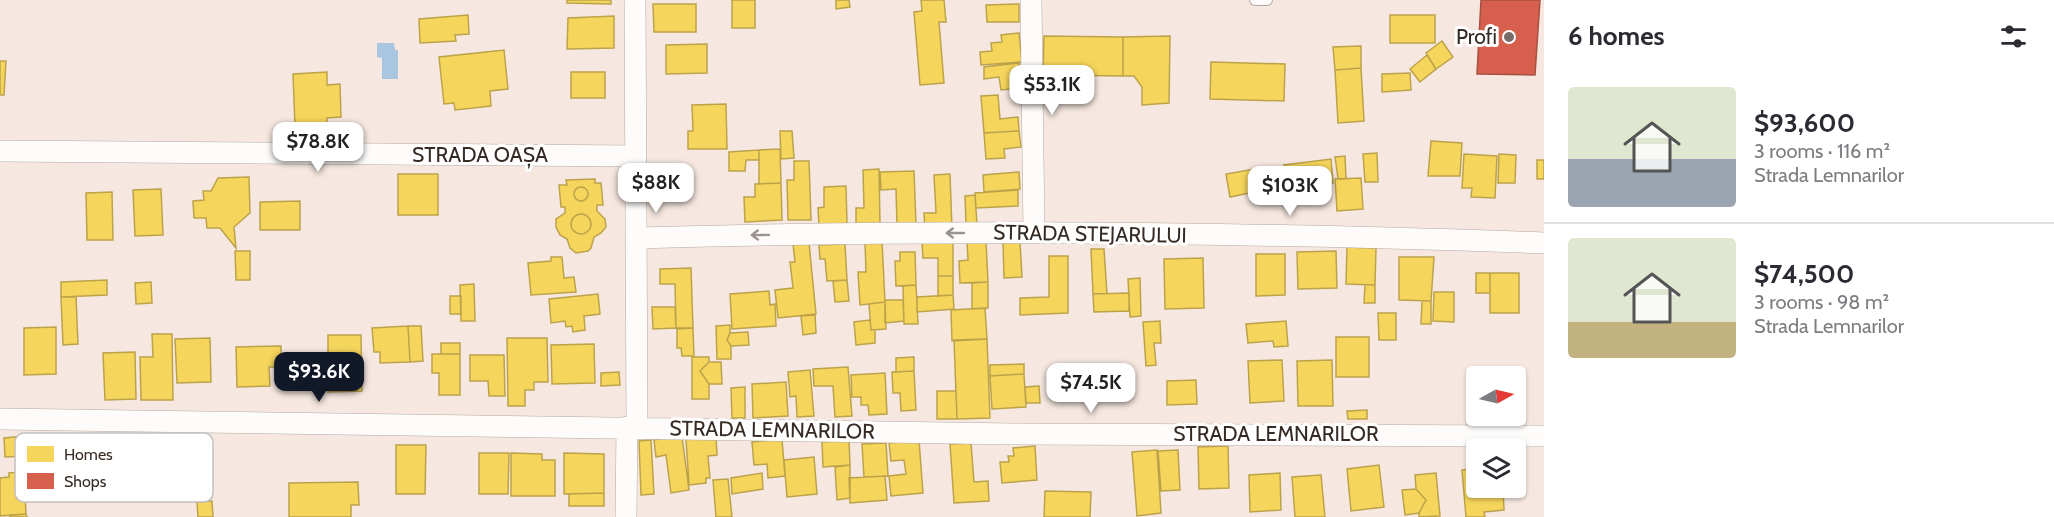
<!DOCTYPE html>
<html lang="en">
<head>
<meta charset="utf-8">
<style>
  :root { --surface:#fff; --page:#f7f7f7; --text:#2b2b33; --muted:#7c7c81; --line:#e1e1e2; --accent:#111827 }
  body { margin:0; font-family:Cabin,sans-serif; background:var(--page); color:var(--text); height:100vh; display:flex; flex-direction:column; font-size:22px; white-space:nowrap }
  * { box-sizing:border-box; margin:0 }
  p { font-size:20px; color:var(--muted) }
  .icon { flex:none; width:33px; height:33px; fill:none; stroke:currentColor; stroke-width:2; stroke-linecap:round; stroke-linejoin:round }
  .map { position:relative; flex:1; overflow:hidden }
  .panel { display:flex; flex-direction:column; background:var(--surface); width:510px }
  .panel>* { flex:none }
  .needle { width:39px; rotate:82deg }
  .tools { position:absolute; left:1466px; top:366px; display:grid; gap:12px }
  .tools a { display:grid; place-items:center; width:60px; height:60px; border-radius:6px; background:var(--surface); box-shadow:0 2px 4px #0004; font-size:30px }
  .price { position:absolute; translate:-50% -51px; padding:0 14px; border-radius:12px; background:#fff; color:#222; font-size:20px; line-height:39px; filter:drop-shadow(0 2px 3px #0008) }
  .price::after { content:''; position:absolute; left:50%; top:36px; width:18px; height:14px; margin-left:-9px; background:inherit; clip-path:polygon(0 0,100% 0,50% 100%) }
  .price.selected { background:var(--accent); color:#fff }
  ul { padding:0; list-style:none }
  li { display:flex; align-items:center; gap:18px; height:150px; padding:0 24px }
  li+li { border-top:2px solid var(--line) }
  li span { display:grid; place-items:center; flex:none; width:168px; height:120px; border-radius:6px; color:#555 }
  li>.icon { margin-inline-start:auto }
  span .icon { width:72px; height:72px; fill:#fffc; stroke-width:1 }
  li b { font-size:26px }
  h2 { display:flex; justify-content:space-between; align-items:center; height:72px; padding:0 24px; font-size:26px }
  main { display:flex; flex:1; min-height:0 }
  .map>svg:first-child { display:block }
  .water { fill:#a9c6e1 }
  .homes { fill:#f6d55c; stroke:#bca24b; stroke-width:1.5 }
  .shops { fill:#d6604d; stroke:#a65041; stroke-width:1.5 }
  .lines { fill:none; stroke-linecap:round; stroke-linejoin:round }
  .lane-casing { stroke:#b3a8a1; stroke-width:12 }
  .street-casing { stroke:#b3a8a1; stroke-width:22 }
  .lane { stroke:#fefcfa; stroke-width:10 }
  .street { stroke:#fefcfa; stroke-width:21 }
  .oneway { stroke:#9a938f }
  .poi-dot { fill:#796c66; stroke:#fff; stroke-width:2 }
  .labels { text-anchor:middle; stroke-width:6; stroke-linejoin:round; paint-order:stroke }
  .poi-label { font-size:21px; fill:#362a24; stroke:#fff; text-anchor:end }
  .street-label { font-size:21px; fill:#362a24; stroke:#fff }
  .key { fill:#fff; stroke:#c3bfbd; stroke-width:1.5 }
  .key-label { font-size:16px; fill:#362a24 }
</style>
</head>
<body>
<main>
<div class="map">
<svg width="1544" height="517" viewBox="0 0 1544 517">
  <rect width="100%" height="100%" fill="#f6e8e0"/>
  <!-- water -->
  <path class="water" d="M377 43H394L395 50H398V79H382V58L377 57Z"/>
  <!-- homes -->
  <path class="homes" d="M567 0H611V4L567 3Z
    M732 0H755V28H732Z
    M836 0H849L850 7 836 9Z
    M921 0H944L946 22H939L944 83 920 85 914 12 922 11Z
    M653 4H696V32H654Z
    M1019 4V22H987L986 5Z
    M468 15 469 34 455 35 456 41 420 43 419 19Z
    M1390 15H1435V43H1390Z
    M614 16V48L567 49 568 18Z
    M1019 33 1022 62 981 65 980 52 992 51 991 43 1002 42 1001 35Z
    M1044 36 1123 37V76L1043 75Z
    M1170 36 1169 103 1142 105V87L1134 76H1123V37Z
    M1442 41 1453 57 1436 69 1426 53Z
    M707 44V73L666 74V45Z
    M1361 46V68L1335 70 1333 47Z
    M504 50 508 89 490 91 491 106 455 110 454 103 444 104 439 57Z
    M1427 55 1436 69 1420 82 1410 69Z
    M0 61H6L4 95H0Z
    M1211 62 1285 64 1284 101 1210 99Z
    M1019 63 1021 88 1001 90 999 77 984 79V67Z
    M1361 68 1364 121 1338 123 1335 70Z
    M327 72V85L340 84 341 117 327 118V124L295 126 293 74Z
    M571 72H605V98H571Z
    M1410 73 1411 90 1382 92V74Z
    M998 95 1000 119 1018 117 1019 131 984 133 981 96Z
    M726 104 727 149H688V131H693L692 105Z
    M780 131H792L794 158 781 159Z
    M1019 131 1021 147 1004 149 1005 158 986 159 984 133Z
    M1431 141 1462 143 1460 176H1428Z
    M780 149 781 183 759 184V150Z
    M759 150V160H746L745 171H729V152Z
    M1377 153 1378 182H1365L1363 154Z
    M1464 154 1497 156 1495 198 1471 197 1472 188H1462Z
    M1499 154 1516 155 1515 183H1498Z
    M1345 156 1346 179H1338L1335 157Z
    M1331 159 1333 183 1288 189 1284 165Z
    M1537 160H1544V179H1537Z
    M794 161H809L811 220H788L787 180H794Z
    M1266 167 1269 189 1230 197 1226 174Z
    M879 169 880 224 856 225V208H864L863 170Z
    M914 171 916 225 897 226 896 189 881 190 880 172Z
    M1019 172 1020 189 984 192 983 175Z
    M398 174H438V215H398Z
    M950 174 952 229 925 230 924 213H936L934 175Z
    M1285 176 1288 193 1270 196 1268 179Z
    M249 177 250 213 234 227 236 248 220 228H207L206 218H194L193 201 204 200 203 191H211L218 178Z
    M1361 178 1363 209 1337 211 1335 179Z
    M595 179V183H601L603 205H597V211L605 219 606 227 601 233 594 237 591 248 588 251 576 253 570 248 567 239 560 235 556 227V219L565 213V207H561L559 185H567L566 180Z
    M781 183 782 220 745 222 744 197H755V184Z
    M846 186 847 224 819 225 818 208 824 207V187Z
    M574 194a7 7 0 1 1 14 0a7 7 0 1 1-14 0Z
    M161 189 163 235 135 236 133 190Z
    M1018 190V206L976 208 975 193Z
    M112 192 113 240H87L86 193Z
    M975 195 977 224H966L965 196Z
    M300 201V230H260V202Z
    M571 224a10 10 0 1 1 20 0a10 10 0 1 1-20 0Z
    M882 241 885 302 860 305 858 272H866L865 243Z
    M986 241 988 282 960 283 959 261 968 260 967 242Z
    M922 242H953V276H938V258H923Z
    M1020 242 1022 277 1004 278 1003 243Z
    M809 243 816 314 778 318 775 290 793 288 790 262H795L793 244Z
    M845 244 847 280 827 281 825 259H820L819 245Z
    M1347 247 1376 248 1375 285 1346 284Z
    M1091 249H1104L1107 294H1093Z
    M235 251H250V280H236Z
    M1336 251 1337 288 1298 289 1297 252Z
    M900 252H915L916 285 896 286 895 261H900Z
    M1256 254H1285V295L1256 296Z
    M1049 256H1068V313L1020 315V298L1049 297Z
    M551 257H562L564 278 574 277 576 292 531 295 528 263 551 261Z
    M1399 257H1434L1431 301 1399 300Z
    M1203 258 1204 308 1165 309 1164 259Z
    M691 268 693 328H676L675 284H660V269Z
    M1476 273H1490V293H1476Z
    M1490 273H1519V313H1490Z
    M938 276H953V295L938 296Z
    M1140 278 1141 316 1130 317 1128 279Z
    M107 280V295L61 297V282Z
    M847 280 849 301 835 302 833 281Z
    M151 282 152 303 136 304 135 283Z
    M988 282V308L972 309V283Z
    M474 284 475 321H461L460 285Z
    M916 285 918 324H904L903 286Z
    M1365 285H1375V303H1364Z
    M769 291 770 305 775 304 776 326 732 329 730 294Z
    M1434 292H1454V322L1433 321Z
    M1129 293V311L1094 312 1093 294Z
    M598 294 600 314 584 316 585 330 573 332 572 326 566 327 565 321 551 323 549 299Z
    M953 295 954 309 917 312V297Z
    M450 296H461V314H450Z
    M61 297H76L78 344 63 345Z
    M885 300H903L904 321 885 323Z
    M1422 301H1431V324H1421Z
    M885 302 886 329 871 330 869 304Z
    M652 307H675L676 328 653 329Z
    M985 308 987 339 952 341 951 310Z
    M1378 313H1396V340H1379Z
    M815 315 816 333 803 335 801 316Z
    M870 320 871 330H875V343L856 345 854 322Z
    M1160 321 1161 343H1154L1156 365 1146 366 1143 322Z
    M1286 321 1288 346 1274 347 1273 341 1248 343 1246 324Z
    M730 325V333L727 340 731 346V359H717L716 326Z
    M408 326 410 362 380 363V352H374L372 328Z
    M408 326H421L423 361 410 362Z
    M56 327V374L24 375V328Z
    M693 328 694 356H682L681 348H677V329Z
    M748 332 749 345 731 346 727 340 730 333Z
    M152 334H172L173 400H141L140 357H153Z
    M328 335H361L362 391 328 392Z
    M1336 337H1369V377H1336Z
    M210 338 211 382 177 383 175 339Z
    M507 338H547L548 382H534V390H525V406H508Z
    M987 339 990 418 957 419 954 340Z
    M441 343H460V354H441Z
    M594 344 595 383 552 384 551 345Z
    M281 346V367H269L270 386 237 387 236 347Z
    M135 352 136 399 105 400 103 353Z
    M432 354H460V395H439V373H432Z
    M470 355H504L505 396H489L488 381H470Z
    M692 357H709V362L700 371 709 384V399H692Z
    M914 357V371L896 372V358Z
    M1282 360 1284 401 1250 403 1248 361Z
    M1332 360 1333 406H1298L1297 361Z
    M709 362H721L722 384H709L700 371Z
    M1024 364V374L990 376V365Z
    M848 367 852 416 835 417 833 386H814L813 369Z
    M810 370 814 416 797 417 796 396 790 397 788 372Z
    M914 371 916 410 901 411 900 393H893L892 372Z
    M619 372 620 385 601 386V373Z
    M885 373 887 414 869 415 868 405H861V397H852L851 375Z
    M1024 374 1026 407 992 409 990 376Z
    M1196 380 1197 404 1167 405V381Z
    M786 382 788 416 753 418 752 384Z
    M1039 386 1040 403H1026L1025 387Z
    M745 387V418H732L731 388Z
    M937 391H956L957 419H937Z
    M1367 410V419H1348L1347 411Z
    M25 436 26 456 5 457 4 438Z
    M671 437H682L689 490 671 493 666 455 656 457 654 440Z
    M716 437 717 455 708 456 710 478H706V483L689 485 686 439Z
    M782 439 785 476 768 478 767 464 754 465 752 442Z
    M651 440 654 494 641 495 639 441Z
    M849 440 850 465 823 467 822 442Z
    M919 440 923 493 891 496 889 476 906 474 904 460 891 461 889 443Z
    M886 443 888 476 864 477 862 444Z
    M971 443 974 482 988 481 989 501 954 503 950 444Z
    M396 445H426L425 494H396Z
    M1035 446 1037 480 1002 483 1000 462H1009L1008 456H1014L1013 448Z
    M1228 446 1229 488 1199 489 1198 447Z
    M1157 450 1161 513 1137 516 1132 452Z
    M1178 450 1180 490 1161 491 1158 451Z
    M479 453H509L508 494H479Z
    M511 453 542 454V460H555V496H511Z
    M564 453 604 454V493L564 494Z
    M814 457 817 494 787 497 784 460Z
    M850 465V498L837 500 835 467Z
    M1379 465 1384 507 1351 511 1347 469Z
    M1476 469V488H1503L1504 510 1484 512 1485 517H1466L1462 470Z
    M24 472 26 514 0 516V478L9 477V473Z
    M762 473 763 489 732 494 731 478Z
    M1280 473 1281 510 1250 512 1249 475Z
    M1436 473 1440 516 1419 517V513L1426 500 1416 489 1415 475Z
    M1321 475 1325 517H1295L1292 477Z
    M885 476 887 500 850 503 849 478Z
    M728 479 732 517H716L713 480Z
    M358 482 359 505H351V517H289V483Z
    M1416 489 1426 500 1419 513 1405 515 1402 490Z
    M1045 491 1091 492 1090 517H1044Z
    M604 493V506H569V494Z
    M212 501 213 517H198L197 502Z
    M26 514 27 517H10V515Z"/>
  <!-- shops -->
  <path class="shops" d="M1481 0H1540L1535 75 1477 74Z"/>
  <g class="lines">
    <!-- lane casing -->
    <g class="lane-casing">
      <path id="lane" d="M1255 0H1267"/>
    </g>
    <!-- street casing -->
    <g class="street-casing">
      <path id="street" d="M635 0 637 428
        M1031 0 1034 233
        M0 151 636 156
        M636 238C939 229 1242 232 1544 243
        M0 419 1015 434 1544 436
        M626 517 627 427"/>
    </g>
    <!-- lane -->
    <use href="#lane" class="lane"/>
    <!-- street -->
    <use href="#street" class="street"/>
  </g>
  <!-- one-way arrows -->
  <defs><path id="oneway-shaft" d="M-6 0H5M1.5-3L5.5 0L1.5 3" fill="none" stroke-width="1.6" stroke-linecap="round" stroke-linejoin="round" transform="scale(1.5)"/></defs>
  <g class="oneway">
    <use href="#oneway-shaft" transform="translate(955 233) rotate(180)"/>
    <use href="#oneway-shaft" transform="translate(760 235) rotate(179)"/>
  </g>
  <!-- markers -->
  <circle class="poi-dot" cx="1509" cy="37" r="6"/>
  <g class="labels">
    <!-- poi labels -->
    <g class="poi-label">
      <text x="1497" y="44">Profi</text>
    </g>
    <!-- street labels -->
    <g class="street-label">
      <text x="480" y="162">STRADA OAȘA</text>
      <text transform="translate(1090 234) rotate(1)" y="7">STRADA STEJARULUI</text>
      <text transform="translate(772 430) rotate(1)" y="7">STRADA LEMNARILOR</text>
      <text x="1276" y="441">STRADA LEMNARILOR</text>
    </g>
  </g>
  <!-- legend -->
  <rect x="15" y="433" width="198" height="69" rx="9" class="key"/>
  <rect x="27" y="446" width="27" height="16" fill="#f6d55c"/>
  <rect x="27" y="473" width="27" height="16" fill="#d6604d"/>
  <g class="key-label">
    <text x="64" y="460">Homes</text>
    <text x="64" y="487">Shops</text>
  </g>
</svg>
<div class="tools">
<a><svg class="needle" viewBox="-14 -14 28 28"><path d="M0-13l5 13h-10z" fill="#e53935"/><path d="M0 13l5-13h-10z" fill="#7c7c81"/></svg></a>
<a><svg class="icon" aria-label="layers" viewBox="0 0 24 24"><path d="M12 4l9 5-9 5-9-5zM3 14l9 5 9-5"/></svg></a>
</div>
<b class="price" style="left:1052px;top:116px">$53.1K</b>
<b class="price" style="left:318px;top:173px">$78.8K</b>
<b class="price" style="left:656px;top:214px">$88K</b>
<b class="price" style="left:1290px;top:217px">$103K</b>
<b class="price selected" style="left:319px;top:403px">$93.6K</b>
<b class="price" style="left:1091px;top:414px">$74.5K</b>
</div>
<section class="panel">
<h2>6 homes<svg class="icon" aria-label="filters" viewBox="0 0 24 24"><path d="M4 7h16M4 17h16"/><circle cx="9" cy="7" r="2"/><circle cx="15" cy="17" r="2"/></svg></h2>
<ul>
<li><span style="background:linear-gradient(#dfe7d0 60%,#9aa5b1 0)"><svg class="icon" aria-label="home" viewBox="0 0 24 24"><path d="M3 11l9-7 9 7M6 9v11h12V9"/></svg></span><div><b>$93,600</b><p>3 rooms · 116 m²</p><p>Strada Lemnarilor</p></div></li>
<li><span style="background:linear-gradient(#dfe7d0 70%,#c2b280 0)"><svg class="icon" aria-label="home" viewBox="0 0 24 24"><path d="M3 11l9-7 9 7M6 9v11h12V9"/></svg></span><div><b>$74,500</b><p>3 rooms · 98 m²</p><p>Strada Lemnarilor</p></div></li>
</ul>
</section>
</main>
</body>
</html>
